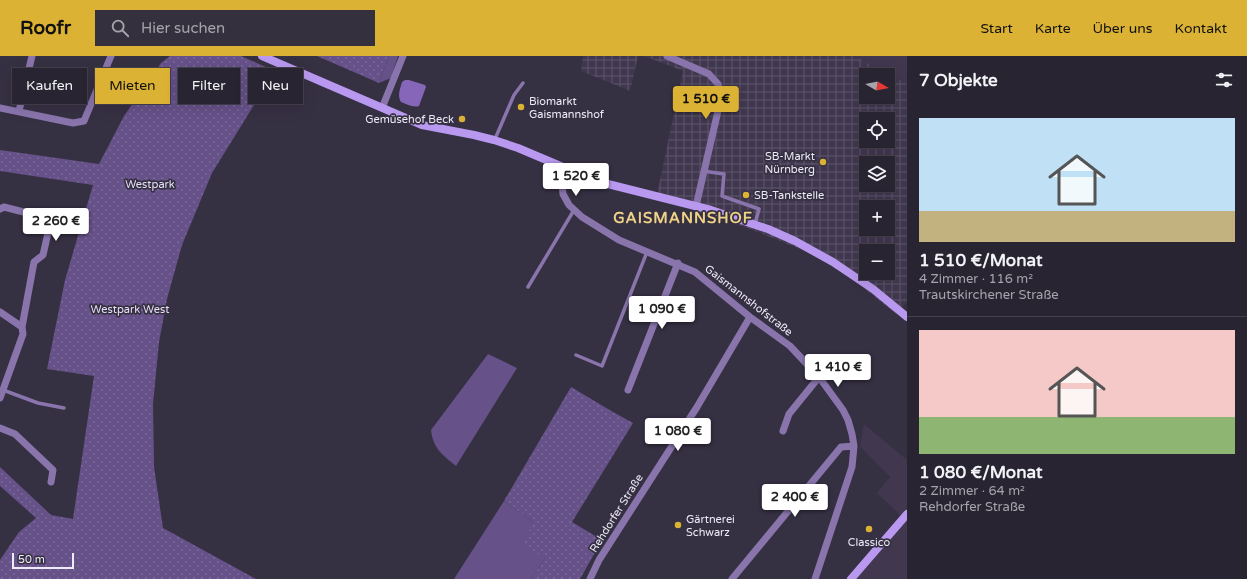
<!DOCTYPE html>
<html lang="de">
<head>
<meta charset="utf-8">
<style>
  :root { --surface:#282432; --page:#34303e; --text:#f1f3f6; --muted:#a5a4ac; --line:#44414d; --accent:#dbb233 }
  body { margin:0; font-family:"Varela Round",sans-serif; background:var(--page); color:var(--text); height:100vh; display:flex; flex-direction:column; font-size:15px; white-space:nowrap }
  * { box-sizing:border-box; margin:0 }
  p { font-size:13px; color:var(--muted) }
  .icon { flex:none; width:22px; height:22px; fill:none; stroke:currentColor; stroke-width:2; stroke-linecap:round; stroke-linejoin:round }
  .map { position:relative; flex:1; overflow:hidden }
  .sheet { display:flex; flex-direction:column; background:var(--surface); width:340px }
  .sheet>* { flex:none }
  .guide { position:absolute; left:12px; top:12px; width:380px; height:36px; display:flex; gap:8px }
  .needle { width:26px; rotate:99deg }
  .tools { position:absolute; left:859px; top:12px; display:grid; gap:8px }
  .tools a { display:grid; place-items:center; width:36px; height:36px; border-radius:0px; background:var(--surface); box-shadow:0 4px 16px #0002,0 0 0 1px var(--line); font-size:20px }
  .scale { position:absolute; left:12px; bottom:10px; width:62px; box-sizing:border-box; padding-left:4px; border:2px solid #eeeaf6; border-top:0; font-size:11px; line-height:14px; white-space:nowrap; color:#eeeaf6; -webkit-text-stroke:3px #363043; paint-order:stroke }
  .price { position:absolute; translate:-50% -34px; padding:0 9px; border-radius:4px; background:#fff; color:#222; font-size:13px; line-height:26px; filter:drop-shadow(0 1px 2px #0008) }
  .price::after { content:''; position:absolute; left:50%; top:24px; width:12px; height:9px; margin-left:-6px; background:inherit; clip-path:polygon(0 0,100% 0,50% 100%) }
  .price.active { background:var(--accent); color:#111 }
  ul { padding:0; list-style:none }
  li { display:grid; align-content:center; gap:8px; height:212px; padding:0 12px }
  li+li { border-top:1px solid var(--line) }
  li span { display:grid; place-items:center; height:124px; border-radius:0px; color:#555 }
  li>.icon { margin-inline-start:auto }
  span .icon { width:72px; height:72px; fill:#fffc; stroke-width:1 }
  li b { font-size:17px }
  h2 { display:flex; justify-content:space-between; align-items:center; height:48px; padding:0 12px; font-size:17px }
  .chip { padding:0 14px; border-radius:0px; background:var(--surface); box-shadow:0 4px 16px #0002,0 0 0 1px var(--line); font-size:14px; line-height:36px }
  .chip.active { background:var(--accent); color:#111 }
  header { display:flex; align-items:center; gap:24px; box-sizing:border-box; height:56px; padding:0 20px; background:var(--accent); color:#111 }
  header strong { font-size:19px }
  nav { display:flex; gap:22px; margin-inline-start:auto; font-size:14px }
  .search { width:280px; height:36px; background:var(--page); display:flex; align-items:center; gap:10px; box-sizing:border-box; padding:0 14px; border-radius:0px; color:var(--muted); font-size:15px }
  main { display:flex; flex:1; min-height:0 }
  .map>svg:first-child { display:block }
  .built { fill:#413850 }
  .industrial { fill:url(#industrial-grid); fill-rule:evenodd }
  .grass { fill:#665189 }
  .park { fill:url(#park-dots) }
  .water { fill:#8666b9 }
  .lines { fill:none; stroke-linecap:round; stroke-linejoin:round }
  .lane { stroke:#8975ac; stroke-width:3.5 }
  .street { stroke:#8975ac; stroke-width:7 }
  .secondary { stroke:#b999f0; stroke-width:8 }
  .poi-dot { fill:#dbb233; stroke:#363043; stroke-width:1.5 }
  .labels { text-anchor:middle; stroke-width:3.5; stroke-linejoin:round; paint-order:stroke }
  .poi-label { font-size:11px; fill:#eeeaf6; stroke:#363043; text-anchor:start }
  .park-label { font-size:11px; fill:#e7dff6; stroke:#363043 }
  .street-label { font-size:11px; fill:#eeeaf6; stroke:#363043 }
  .district-label { font-size:15px; font-weight:bold; letter-spacing:1px; fill:#eed286; stroke:#363043 }
</style>
</head>
<body>
<header>
<strong>Roofr</strong>
<div class="search"><svg class="icon" aria-label="search" viewBox="0 0 24 24"><circle cx="10" cy="10" r="6"/><path d="M15 15l6 6"/></svg>Hier suchen</div>
<nav><a>Start</a><a>Karte</a><a>Über uns</a><a>Kontakt</a></nav>
</header>
<main>
<div class="map">
<svg width="907" height="523" viewBox="0 0 907 523">
  <defs>
    <pattern id="industrial-grid" width="8" height="8" patternUnits="userSpaceOnUse"><rect width="8" height="8" fill="#413850"/><path d="M0 4h8M4 0v8" fill="none" stroke="#5d556a"/></pattern>
    <pattern id="park-dots" width="8" height="8" patternUnits="userSpaceOnUse"><rect width="8" height="8" fill="#665189"/><path d="M2 2h.1M6 6h.1" fill="none" stroke="#7c6a9a" stroke-width="1.8" stroke-linecap="round"/></pattern>
  </defs>
  <rect width="100%" height="100%" fill="#363043"/>
  <!-- built -->
  <path class="built" d="M854 0H907V28Z
    M864 368 907 404V523H851L902 461 877 437 890 421 860 390Z"/>
  <!-- industrial -->
  <path class="industrial" d="M583 0H638L630 35 581 15Z
    M644 0H854L907 28V246L896 258 855 225 810 197 748 172 696 155 657 138 683 15ZM866 19H888V41H866ZM866 63H888V85H866ZM866 107H888V129H866ZM866 151H888V173H866ZM866 195H888V217H866Z"/>
  <!-- grass -->
  <path class="grass" d="M389 0H398L391 22 379 27Z
    M488 298 517 312 456 410C443 399 433 393 431 374Z
    M504 445 534 467 545 503 531 523H454Z"/>
  <!-- park -->
  <path class="park" d="M170 0H241L277 16 262 36 212 117 182 189 167 243 159 286 153 348 154 411 163 472 256 523H0V504L19 476 36 462 0 430V411L51 459 73 463 94 320 47 313 65 224 93 129 0 115V94L99 108 124 60 161 7Z
    M317 0H389L379 27Z
    M571 331 613 356 633 367 572 466 602 484 580 523H531L545 503 522 487 534 467 504 445Z"/>
  <!-- water -->
  <path class="water" d="M405 24H409L425 29 426 31 419 50C413 52 407 48 401 46 397 40 400 33 402 26Z"/>
  <g class="lines">
    <!-- lane -->
    <path class="lane" d="M495 83 514 39 523 27
      M703 115 724 118 722 140 759 153 755 168
      M528 231 574 154
      M576 299 602 310 647 196
      M3 334 38 347 64 352"/>
    <!-- street -->
    <path class="street" d="M667 0 709 18 718 28 721 42 696 150
      M0 52 73 67 84 65 111 0
      M382 52 403 0
      M19 55 32 0
      M566 113 562 128 563 138 569 149 582 161 619 184 695 216 750 261 790 290 819 321 843 354 848 364 852 378 854 390 852 411 815 523
      M0 153 4 151 43 161 50 168 43 199 34 206 22 271
      M0 256 22 271 23 278 0 342
      M628 334 678 207
      M0 372 15 378 53 414 51 426
      M783 375 789 358 819 321
      M590 523 599 504 697 351 750 261
      M732 523 841 391 854 390"/>
    <!-- secondary -->
    <path class="secondary" d="M262 0 422 69 474 79 494 84 518 92 596 125 711 154 768 173 795 185 833 206 873 233 907 261
      M851 523 907 458"/>
  </g>
  <!-- markers -->
  <g class="poi-dot">
    <circle cx="521" cy="51" r="4"/>
    <circle cx="462" cy="63" r="4"/>
    <circle cx="823" cy="106" r="4"/>
    <circle cx="746" cy="139" r="4"/>
    <circle cx="678" cy="469" r="4"/>
    <circle cx="869" cy="473" r="4"/>
  </g>
  <g class="labels">
    <!-- poi labels -->
    <g class="poi-label">
      <text x="529" y="49">Biomarkt<tspan x="529" dy="13">Gaismannshof</tspan></text>
      <text x="454" y="67" text-anchor="end">Gemüsehof Beck</text>
      <text x="815" y="104" text-anchor="end">SB-Markt<tspan x="815" dy="13">Nürnberg</tspan></text>
      <text x="754" y="143">SB-Tankstelle</text>
      <text x="686" y="467">Gärtnerei<tspan x="686" dy="13">Schwarz</tspan></text>
      <text x="869" y="490" text-anchor="middle">Classico</text>
    </g>
    <!-- park labels -->
    <g class="park-label">
      <text x="150" y="132">Westpark</text>
      <text x="130" y="257">Westpark West</text>
    </g>
    <!-- street labels -->
    <g class="street-label">
      <text transform="translate(749 244) rotate(38)" y="4">Gaismannshofstraße</text>
      <text transform="translate(616 457) rotate(-58)" y="4">Rehdorfer Straße</text>
    </g>
    <!-- district labels -->
    <g class="district-label">
      <text x="683" y="167">GAISMANNSHOF</text>
    </g>
  </g>
</svg>
<div class="tools">
<a><svg class="needle" viewBox="-14 -14 28 28"><path d="M0-13l5 13h-10z" fill="#e53935"/><path d="M0 13l5-13h-10z" fill="#a5a4ac"/></svg></a>
<a><svg class="icon" aria-label="locate" viewBox="0 0 24 24"><circle cx="12" cy="12" r="6"/><path d="M12 2v4M12 18v4M2 12h4M18 12h4"/></svg></a>
<a><svg class="icon" aria-label="layers" viewBox="0 0 24 24"><path d="M12 4l9 5-9 5-9-5zM3 14l9 5 9-5"/></svg></a>
<a>+</a>
<a>−</a>
</div>
<div class="scale">50 m</div>
<b class="price active" style="left:706px;top:64px">1 510 €</b>
<b class="price" style="left:576px;top:141px">1 520 €</b>
<b class="price" style="left:56px;top:186px">2 260 €</b>
<b class="price" style="left:662px;top:274px">1 090 €</b>
<b class="price" style="left:838px;top:332px">1 410 €</b>
<b class="price" style="left:678px;top:396px">1 080 €</b>
<b class="price" style="left:795px;top:462px">2 400 €</b>
<div class="guide">
<a class="chip">Kaufen</a>
<a class="chip active">Mieten</a>
<a class="chip">Filter</a>
<a class="chip">Neu</a>
</div>
</div>
<section class="sheet">
<h2>7 Objekte<svg class="icon" aria-label="filters" viewBox="0 0 24 24"><path d="M4 7h16M4 17h16"/><circle cx="9" cy="7" r="2"/><circle cx="15" cy="17" r="2"/></svg></h2>
<ul>
<li><span style="background:linear-gradient(#bfe0f5 75%,#c2b280 0)"><svg class="icon" aria-label="home" viewBox="0 0 24 24"><path d="M3 11l9-7 9 7M6 9v11h12V9"/></svg></span><div><b>1 510 €/Monat</b><p>4 Zimmer · 116 m²</p><p>Trautskirchener Straße</p></div></li>
<li><span style="background:linear-gradient(#f6c9c9 70%,#8fb573 0)"><svg class="icon" aria-label="home" viewBox="0 0 24 24"><path d="M3 11l9-7 9 7M6 9v11h12V9"/></svg></span><div><b>1 080 €/Monat</b><p>2 Zimmer · 64 m²</p><p>Rehdorfer Straße</p></div></li>
</ul>
</section>
</main>
</body>
</html>
